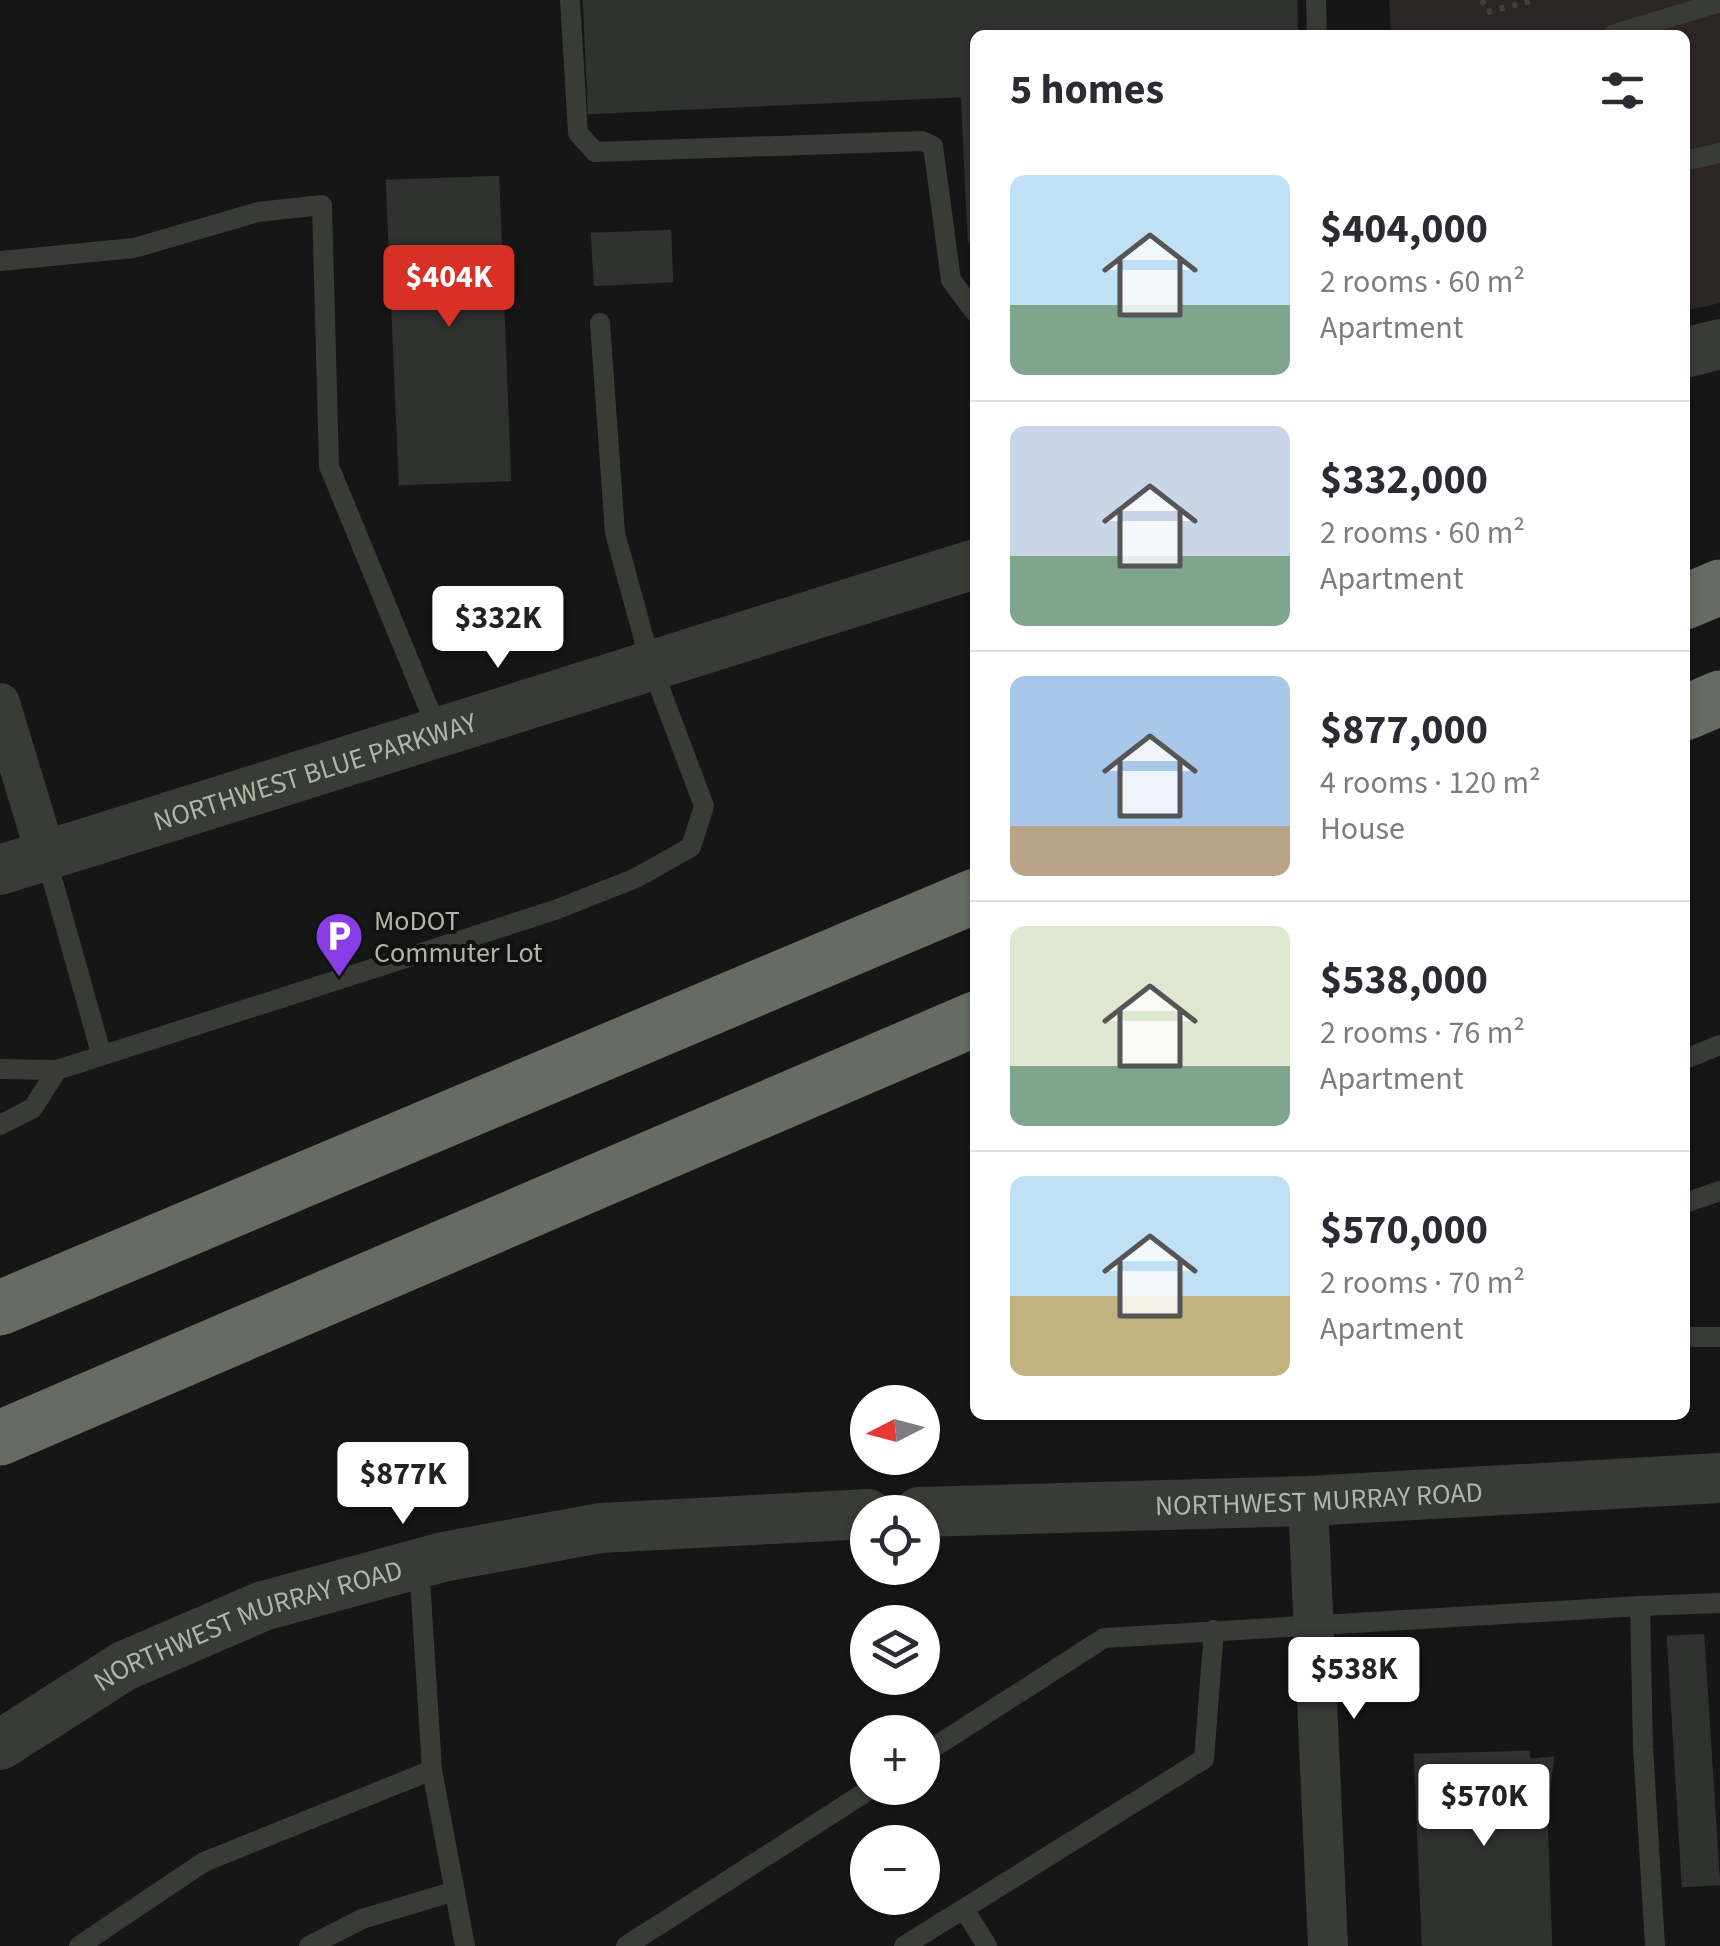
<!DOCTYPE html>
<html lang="en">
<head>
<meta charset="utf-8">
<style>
  :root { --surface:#fff; --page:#f2f2f3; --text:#2b2b33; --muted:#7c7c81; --line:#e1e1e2; --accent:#d93025 }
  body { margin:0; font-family:"Source Sans 3",sans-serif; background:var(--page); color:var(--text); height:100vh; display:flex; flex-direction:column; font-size:38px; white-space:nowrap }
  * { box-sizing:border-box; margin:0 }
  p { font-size:32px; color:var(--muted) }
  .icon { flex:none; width:55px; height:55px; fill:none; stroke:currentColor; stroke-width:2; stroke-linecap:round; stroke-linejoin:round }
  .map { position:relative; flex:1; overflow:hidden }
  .sheet { position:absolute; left:970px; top:30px; width:720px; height:1390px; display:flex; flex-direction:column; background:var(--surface); border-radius:15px; box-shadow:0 2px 8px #0004 }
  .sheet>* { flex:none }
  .needle { width:65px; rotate:264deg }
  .controls { position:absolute; left:850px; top:1385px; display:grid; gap:20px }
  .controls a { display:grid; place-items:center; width:90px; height:90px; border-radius:50%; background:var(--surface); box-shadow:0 2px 8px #0004; font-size:50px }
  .price { position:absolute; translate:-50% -85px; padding:0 22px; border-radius:10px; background:#fff; color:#222; font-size:32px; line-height:65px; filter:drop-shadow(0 2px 5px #0008) }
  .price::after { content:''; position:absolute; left:50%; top:60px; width:30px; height:22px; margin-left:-15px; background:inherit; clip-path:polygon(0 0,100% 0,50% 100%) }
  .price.selected { background:var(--accent); color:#fff }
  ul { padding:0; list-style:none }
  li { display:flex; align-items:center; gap:30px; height:250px; padding:0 40px }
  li+li { border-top:2px solid var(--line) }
  li span { display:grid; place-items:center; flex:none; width:280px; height:200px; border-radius:15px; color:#555 }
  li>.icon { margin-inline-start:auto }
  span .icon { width:120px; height:120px; fill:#fffc; stroke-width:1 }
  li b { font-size:42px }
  h2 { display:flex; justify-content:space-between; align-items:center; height:120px; padding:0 40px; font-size:42px }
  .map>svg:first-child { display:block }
  .green { fill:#2e2526 }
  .building { fill:#303230; stroke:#2f322f; stroke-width:2.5 }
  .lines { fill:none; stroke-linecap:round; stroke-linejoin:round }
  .path { stroke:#3f423c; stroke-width:6; stroke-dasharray:5 8; stroke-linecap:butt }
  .service { stroke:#383b36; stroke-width:20 }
  .minor { stroke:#383b36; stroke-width:40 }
  .tertiary { stroke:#383b36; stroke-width:50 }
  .motorway { stroke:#676c62; stroke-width:55 }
  .labels { text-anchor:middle; stroke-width:8; stroke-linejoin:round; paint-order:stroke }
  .street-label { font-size:28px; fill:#afb6a7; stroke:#101110 }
  .poi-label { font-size:28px; fill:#afb6a7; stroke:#101110; text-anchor:start }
</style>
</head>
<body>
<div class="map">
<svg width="1720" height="1946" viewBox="0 0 1720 1946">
  <rect width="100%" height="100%" fill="#151615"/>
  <!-- green -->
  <path class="green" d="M1389 0H1720V303L1685 311V35H1391Z"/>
  <!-- building -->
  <path class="building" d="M584 0H1296L1297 35H975V242H969L962 96 589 113Z
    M498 177 510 480 400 484 387 181Z
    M670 231 672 281 595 285 592 234Z
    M1703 1635 1719 1884 1683 1886 1668 1637Z
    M1529 1752V1760L1553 1758 1546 1809 1551 1946H1423L1415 1755Z"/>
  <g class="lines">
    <!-- path -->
    <path class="path" d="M1482 0 1487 12 1534 0"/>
    <!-- service -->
    <path class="service" d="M570 0 578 133 595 152 922 141 933 146 951 280 975 312
      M1316 0 1317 35
      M1612 35 1720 2
      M1685 161 1720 153
      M0 261 134 248 258 212 322 205 329 466 438 731
      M46 857 101 1053
      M1685 1059 1720 1045
      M0 1069 57 1070 33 1108 0 1125
      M57 1070 555 910 636 878 691 847 704 806 651 665 615 533 600 323
      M1685 1203 1720 1191
      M1685 1337H1720
      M419 1564 432 1770 465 1946
      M922 1755 1104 1638 1640 1606
      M964 1909 987 1946
      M79 1946 204 1862 432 1770
      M309 1946 362 1919 455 1891
      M626 1946 872 1788
      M904 1946 1204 1759 1214 1630
      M1655 1946 1643 1747 1640 1606 1720 1603"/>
    <!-- minor -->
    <path class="minor" d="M0 703 46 855
      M1308 1501 1328 1946"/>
    <!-- tertiary -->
    <g class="tertiary">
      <path d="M1685 353 1720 344"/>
      <path id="s1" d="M0 870 975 564"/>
      <path id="s2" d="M919 1512 1308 1501 1720 1478"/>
      <path id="s3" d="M0 1745 124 1666 263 1606 443 1557 600 1528 868 1514"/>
    </g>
    <!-- motorway -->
    <path class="motorway" d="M1685 602 1720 587
      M1685 713 1720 698
      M0 1308 975 896
      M0 1438 975 1019"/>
  </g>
  <!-- icons -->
  <defs>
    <g id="parking-pin" transform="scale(2.5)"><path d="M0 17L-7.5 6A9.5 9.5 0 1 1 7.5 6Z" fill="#883de6" stroke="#101110"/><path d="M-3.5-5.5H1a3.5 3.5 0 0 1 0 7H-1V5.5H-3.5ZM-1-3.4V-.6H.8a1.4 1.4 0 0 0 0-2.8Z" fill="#fff"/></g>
  </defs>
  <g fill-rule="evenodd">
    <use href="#parking-pin" x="339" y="936"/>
  </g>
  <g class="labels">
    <!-- street labels -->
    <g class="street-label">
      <text dy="10" stroke="none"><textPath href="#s1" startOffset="330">NORTHWEST BLUE PARKWAY</textPath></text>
      <text dy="10" stroke="none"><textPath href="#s2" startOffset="400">NORTHWEST MURRAY ROAD</textPath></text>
      <text dy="10" stroke="none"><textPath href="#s3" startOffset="278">NORTHWEST MURRAY ROAD</textPath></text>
    </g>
    <!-- poi labels -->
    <g class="poi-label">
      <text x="374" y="930">MoDOT<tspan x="374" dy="32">Commuter Lot</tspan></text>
    </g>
  </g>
</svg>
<div class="controls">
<a><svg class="needle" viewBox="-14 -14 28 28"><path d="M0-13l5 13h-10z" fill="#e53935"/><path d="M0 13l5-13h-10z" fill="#7c7c81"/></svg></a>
<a><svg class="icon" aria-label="locate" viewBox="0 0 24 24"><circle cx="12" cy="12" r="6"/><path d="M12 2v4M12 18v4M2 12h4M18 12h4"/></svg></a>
<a><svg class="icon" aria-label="layers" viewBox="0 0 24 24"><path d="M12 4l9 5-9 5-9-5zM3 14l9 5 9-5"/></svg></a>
<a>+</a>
<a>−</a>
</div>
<b class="price selected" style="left:449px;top:330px">$404K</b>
<b class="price" style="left:498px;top:671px">$332K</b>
<b class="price" style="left:403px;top:1527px">$877K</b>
<b class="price" style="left:1354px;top:1722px">$538K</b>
<b class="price" style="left:1484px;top:1849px">$570K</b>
<section class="sheet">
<h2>5 homes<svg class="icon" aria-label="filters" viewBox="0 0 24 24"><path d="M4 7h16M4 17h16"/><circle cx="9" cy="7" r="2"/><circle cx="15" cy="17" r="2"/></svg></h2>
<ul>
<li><span style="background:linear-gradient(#bfe0f5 65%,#7fa58c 0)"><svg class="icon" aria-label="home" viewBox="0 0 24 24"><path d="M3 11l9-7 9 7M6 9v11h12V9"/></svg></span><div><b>$404,000</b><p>2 rooms · 60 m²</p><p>Apartment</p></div></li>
<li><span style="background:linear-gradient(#c9d6e8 65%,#7fa58c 0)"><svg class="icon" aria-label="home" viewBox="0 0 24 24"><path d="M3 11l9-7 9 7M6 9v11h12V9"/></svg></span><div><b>$332,000</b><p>2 rooms · 60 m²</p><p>Apartment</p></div></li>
<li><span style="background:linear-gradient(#a9c7e8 75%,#b9a48a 0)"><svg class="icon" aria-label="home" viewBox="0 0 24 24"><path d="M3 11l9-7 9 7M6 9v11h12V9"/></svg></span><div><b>$877,000</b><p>4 rooms · 120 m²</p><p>House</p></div></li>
<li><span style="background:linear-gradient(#dfe7d0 70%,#7fa58c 0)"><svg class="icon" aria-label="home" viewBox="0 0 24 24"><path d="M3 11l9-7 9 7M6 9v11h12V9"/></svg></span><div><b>$538,000</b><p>2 rooms · 76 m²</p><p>Apartment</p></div></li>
<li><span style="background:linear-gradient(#bfe0f5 60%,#c2b280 0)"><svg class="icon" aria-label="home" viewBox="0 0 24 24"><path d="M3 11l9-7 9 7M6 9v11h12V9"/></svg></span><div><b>$570,000</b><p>2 rooms · 70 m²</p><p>Apartment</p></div></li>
</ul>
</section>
</div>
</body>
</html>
